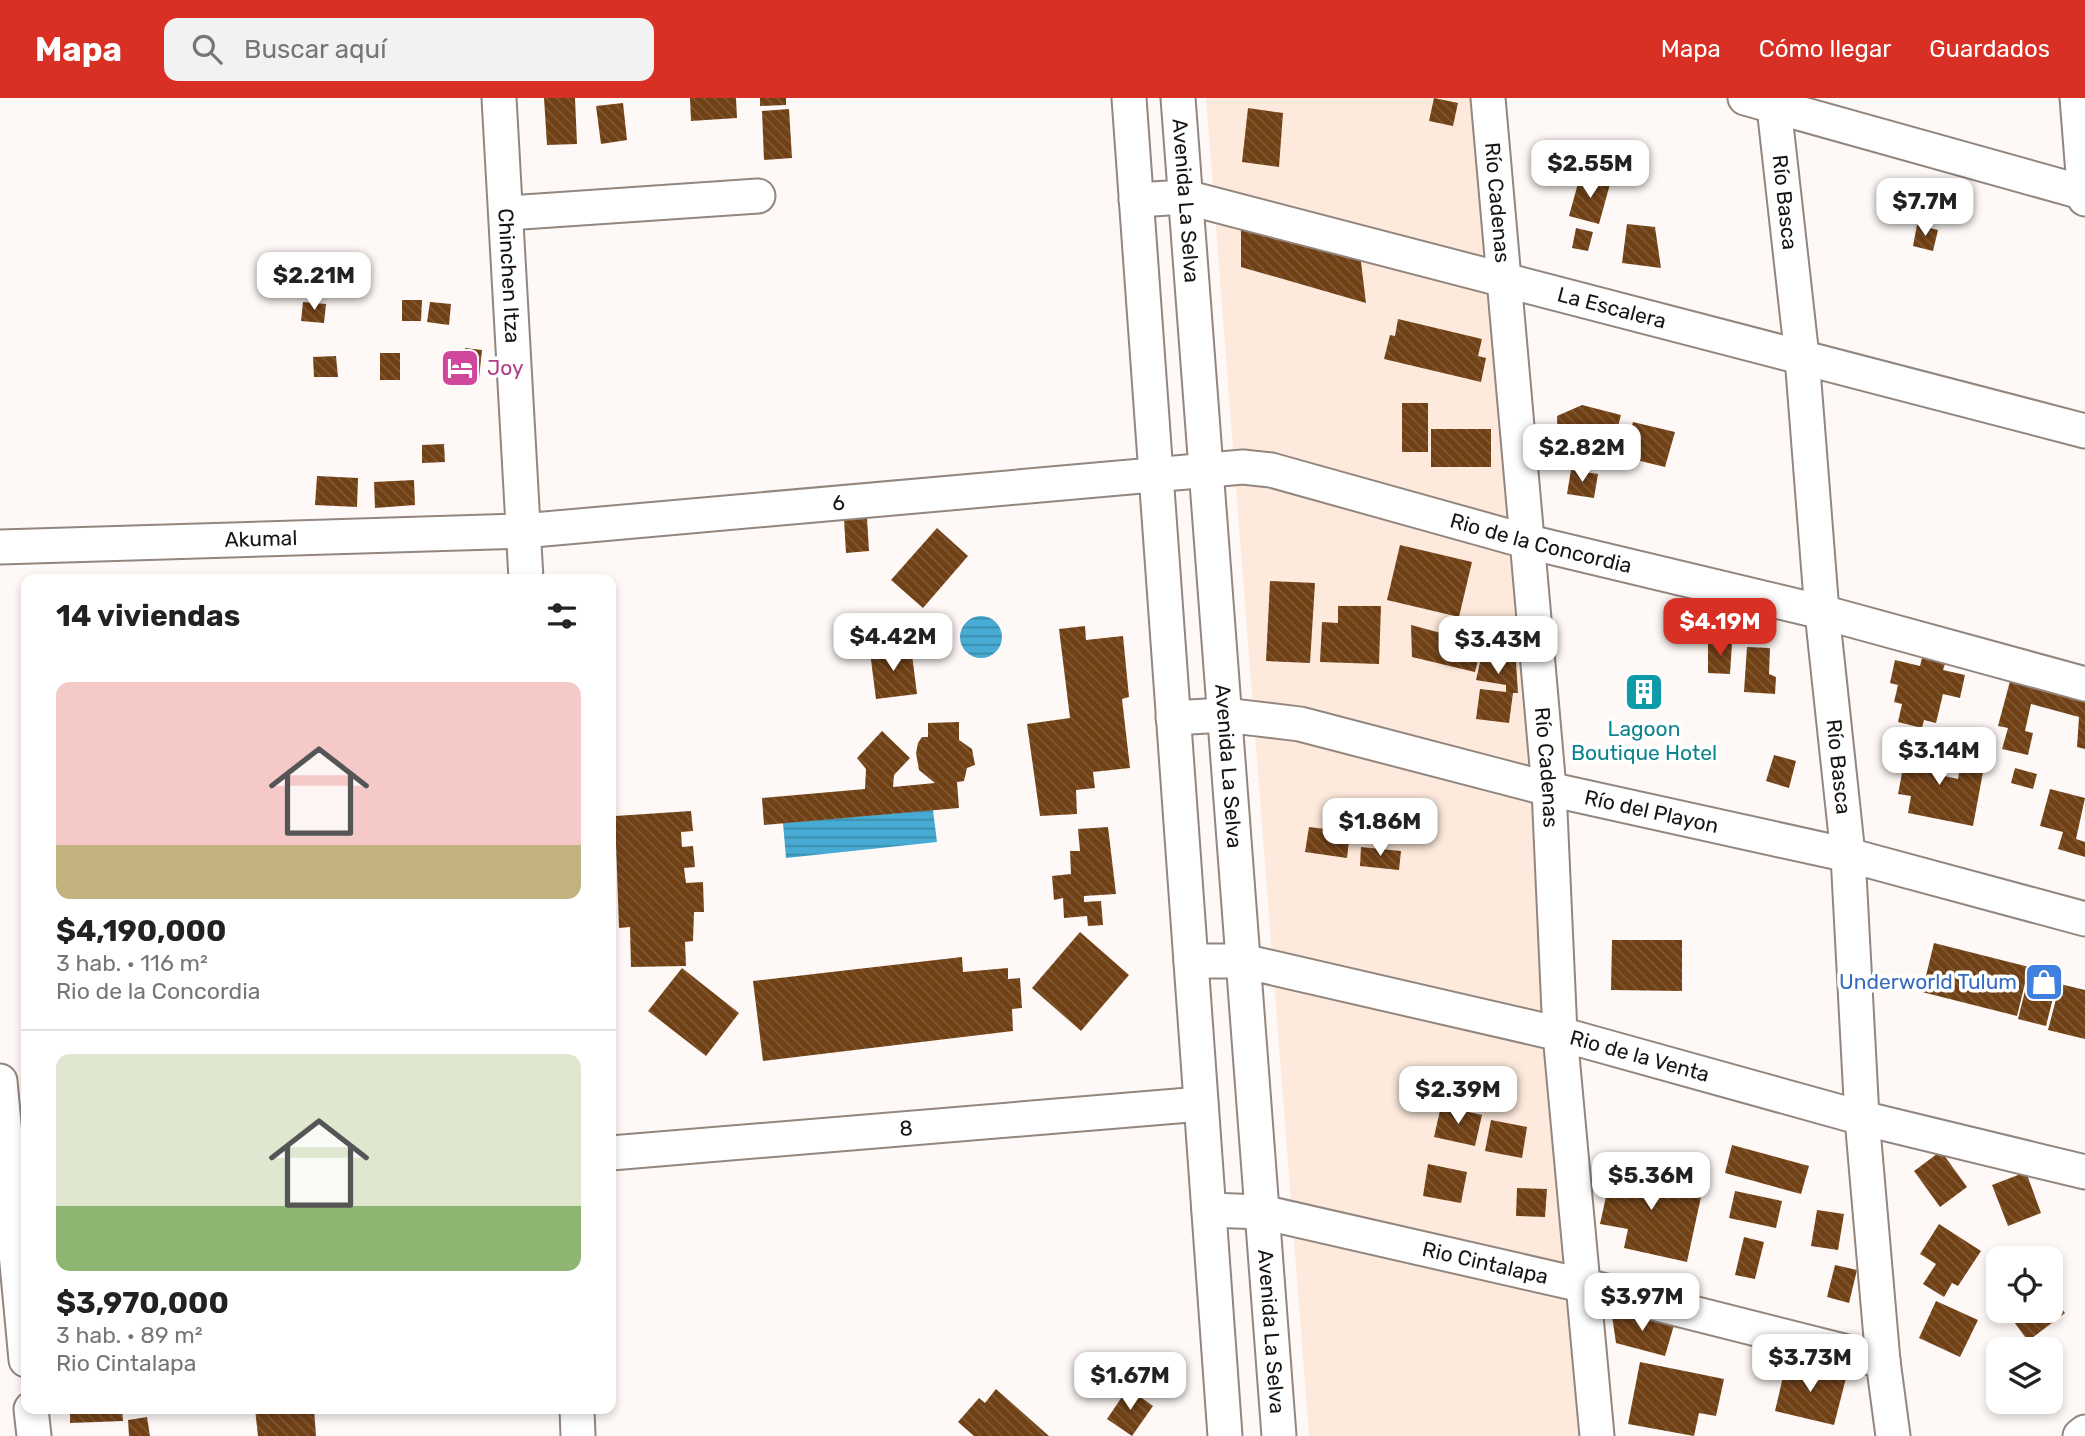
<!DOCTYPE html>
<html lang="es">
<head>
<meta charset="utf-8">
<style>
  :root { --surface:#fff; --page:#f2f2f2; --text:#222; --muted:#767676; --line:#e0e0e0; --accent:#d93025 }
  body { margin:0; font-family:Rubik,sans-serif; background:var(--page); color:var(--text); height:100vh; display:flex; flex-direction:column; font-size:26px; white-space:nowrap }
  * { box-sizing:border-box; margin:0 }
  p { font-size:23px; color:var(--muted) }
  .icon { flex:none; width:38px; height:38px; fill:none; stroke:currentColor; stroke-width:2; stroke-linecap:round; stroke-linejoin:round }
  .map { position:relative; flex:1; overflow:hidden }
  .sheet { position:absolute; left:21px; top:476px; width:595px; height:840px; display:flex; flex-direction:column; background:var(--surface); border-radius:14px; box-shadow:0 4px 10px #0003 }
  .sheet>* { flex:none }
  .controls { position:absolute; left:1986px; top:1148px; display:grid; gap:14px }
  .controls a { display:grid; place-items:center; width:77px; height:77px; border-radius:14px; background:var(--surface); box-shadow:0 4px 10px #0003; font-size:35px }
  .price { position:absolute; translate:-50% -60px; padding:0 16px; border-radius:14px; background:#fff; color:#222; font-size:23px; line-height:46px; filter:drop-shadow(0 2px 4px #0008) }
  .price::after { content:''; position:absolute; left:50%; top:42px; width:21px; height:16px; margin-left:-10px; background:inherit; clip-path:polygon(0 0,100% 0,50% 100%) }
  .price.selected { background:var(--accent); color:#fff }
  ul { padding:0; list-style:none }
  li { display:grid; align-content:center; gap:14px; height:371px; padding:0 35px }
  li+li { border-top:2px solid var(--line) }
  li span { display:grid; place-items:center; height:217px; border-radius:14px; color:#555 }
  li>.icon { margin-inline-start:auto }
  span .icon { width:126px; height:126px; fill:#fffc; stroke-width:1 }
  li b { font-size:30px }
  h2 { display:flex; justify-content:space-between; align-items:center; height:84px; padding:0 35px; font-size:30px }
  header { display:flex; align-items:center; gap:42px; box-sizing:border-box; height:98px; padding:0 35px; background:var(--accent); color:#fff }
  header strong { font-size:33px }
  nav { display:flex; gap:38px; margin-inline-start:auto; font-size:24px }
  .search { width:490px; height:63px; background:var(--page); display:flex; align-items:center; gap:18px; box-sizing:border-box; padding:0 24px; border-radius:14px; color:var(--muted); font-size:26px }
  .map>svg:first-child { display:block }
  .built { fill:#fdeadc }
  .water { fill:url(#water-rules) }
  .building { fill:url(#building-back-hatch) }
  .lines { fill:none; stroke-linecap:round; stroke-linejoin:round }
  .minor-casing { stroke:#92867e; stroke-width:37 }
  .minor { stroke:#fff; stroke-width:33 }
  .labels { text-anchor:middle; stroke-width:7; stroke-linejoin:round; paint-order:stroke }
  .street-label { font-size:21px; fill:#181411; stroke:#fff }
  .hotel-label { font-size:21px; fill:#b23c85; stroke:#fff; text-anchor:start }
  .culture-label { font-size:21px; fill:#0d838f; stroke:#fff }
  .shop-label { font-size:21px; fill:#366cbe; stroke:#fff; text-anchor:end }
</style>
</head>
<body>
<header>
<strong>Mapa</strong>
<div class="search"><svg class="icon" aria-label="search" viewBox="0 0 24 24"><circle cx="10" cy="10" r="6"/><path d="M15 15l6 6"/></svg>Buscar aquí</div>
<nav><a>Mapa</a><a>Cómo llegar</a><a>Guardados</a></nav>
</header>
<div class="map">
<svg width="2085" height="1338" viewBox="0 0 2085 1338">
  <defs>
    <pattern id="water-rules" width="6" height="5" patternUnits="userSpaceOnUse" patternTransform="scale(1.75)"><rect width="6" height="5" fill="#47abd3"/><path d="M0 2.5h6" fill="none" stroke="#3a8aaa"/></pattern>
    <pattern id="building-back-hatch" width="6" height="6" patternUnits="userSpaceOnUse" patternTransform="scale(1.75)"><rect width="6" height="6" fill="#714116"/><path d="M-1 5l2 2M0 0l6 6M5-1l2 2" fill="none" stroke="#805936"/></pattern>
  </defs>
  <rect width="100%" height="100%" fill="#fef9f6"/>
  <!-- built -->
  <path class="built" d="M1206 0H1478L1586 1338H1309Z"/>
  <!-- water -->
  <path class="water" d="M960 539a21 21 0 1 1 42 0a21 21 0 1 1-42 0Z
    M933 712 937 744 786 760 783 725Z"/>
  <!-- building -->
  <path class="building" d="M544 0H575L577 46 547 47Z
    M690 0H736L737 20 691 23Z
    M760 0H786V7L760 8Z
    M1434 0 1458 5 1453 28 1429 23Z
    M623 5 627 42 601 46 596 8Z
    M1248 10 1283 15 1279 69 1242 64Z
    M789 11 792 60 764 62 762 13Z
    M1580 78 1610 86 1599 126 1569 118Z
    M1241 124 1360 156 1366 205 1241 169Z
    M1627 126 1655 129 1661 170 1622 165Z
    M1917 127 1938 132 1933 153 1913 148Z
    M1576 130 1593 134 1588 153 1572 150Z
    M402 202H422L421 223H402Z
    M303 204 326 206 324 225 301 223Z
    M430 204 451 206 449 227 427 224Z
    M1398 221 1482 241 1478 258 1486 260 1481 284 1384 261 1390 237 1395 238Z
    M465 250 482 252 479 280 461 278Z
    M380 255H400V282H380Z
    M336 258 338 279H314L313 259Z
    M1402 305H1428V354H1402Z
    M1582 307 1621 317 1608 365 1558 352 1557 318Z
    M1633 324 1675 334 1665 369 1624 359Z
    M1431 331H1491V369H1431Z
    M444 346 445 364 422 365V347Z
    M1571 372 1598 376 1594 400 1567 396Z
    M317 378 358 380 357 409 315 407Z
    M414 382 415 407 375 410 374 384Z
    M867 420 869 453 846 455 844 421Z
    M937 430 968 458 923 510 891 482Z
    M1400 447 1472 464 1459 519 1387 502Z
    M1270 483 1315 485 1310 565 1266 563Z
    M1338 508H1381L1379 566 1320 564 1322 524 1338 525Z
    M1411 527 1482 546 1475 574 1412 559Z
    M1085 528 1086 542 1123 538 1129 599 1122 601 1130 670 1093 674 1095 690 1076 692 1077 716 1040 718 1027 626 1070 620 1059 531Z
    M1488 529 1514 534 1518 595H1513L1509 625 1476 621 1480 591 1506 594V587L1476 582Z
    M1708 544 1732 545 1730 576 1708 575Z
    M911 549 917 596 876 601 870 554Z
    M1747 549 1770 550 1769 576 1776 579 1775 596 1744 594Z
    M1922 560 1945 566 1943 572 1965 577 1960 600 1943 596 1936 625 1924 622 1922 630 1898 624 1902 606 1894 604 1898 587 1890 585 1895 562 1920 568Z
    M2013 572 2085 593V651L2077 649 2079 619 2031 606 2025 633 2033 635 2028 657 2002 651 2008 630 1998 628Z
    M1634 579 1658 585 1653 608 1629 602Z
    M959 624V642L972 651 975 667 967 670 964 683 957 684 959 710 764 727 762 700 865 691 866 671 857 660 882 633 910 660 894 677 893 689 935 685 919 672 916 655 918 645 922 639H928V625Z
    M1908 644 1945 651 1940 677 1958 681 1960 669 1983 674 1973 728 1908 715 1911 698 1898 696Z
    M1774 657 1796 663 1789 690 1766 683Z
    M2015 670 2037 676 2033 691 2011 685Z
    M2050 691 2085 700 2076 741 2085 744V759L2058 751 2063 734 2040 728Z
    M691 713 693 733 681 734 682 749 693 748 695 769 684 770 686 785 703 784 704 814H694L693 843 685 844 686 868 631 869 630 829 619 830 615 718Z
    M1108 729 1116 796 1084 798V804L1101 803 1103 827 1088 828 1087 818 1064 820 1063 800 1054 802 1052 778 1071 776 1070 753H1080L1078 731Z
    M1309 729 1350 734 1347 760 1305 754Z
    M1361 749 1401 753 1399 772 1360 768Z
    M1080 834 1129 877 1081 933 1032 890Z
    M1612 842H1682V893L1611 892Z
    M1934 845 2029 869 2017 918 1922 894Z
    M962 859 963 874 1008 870V881L1020 880 1022 910 1012 911 1013 933 763 963 753 883Z
    M682 870 739 915 706 958 648 913Z
    M2060 886 2085 892V941L2048 932Z
    M2025 893 2053 900 2046 928 2018 921Z
    M1441 1008 1482 1017 1475 1048 1434 1039Z
    M1491 1022 1527 1029 1522 1060 1485 1053Z
    M1732 1047 1809 1068 1801 1096 1725 1075Z
    M1941 1053 1967 1089 1940 1109 1914 1073Z
    M1614 1062 1649 1070 1647 1082 1702 1094 1687 1164 1624 1150 1628 1131 1600 1126Z
    M1428 1066 1467 1074 1461 1105 1423 1098Z
    M2026 1074 2041 1115 2008 1128 1992 1087Z
    M1517 1090 1547 1091 1545 1119 1516 1118Z
    M1735 1093 1782 1103 1776 1130 1729 1120Z
    M1817 1112 1844 1116 1838 1152 1811 1148Z
    M1939 1126 1981 1153 1958 1188 1952 1185 1944 1199 1923 1186 1936 1166 1920 1156Z
    M1744 1139 1764 1144 1755 1181 1735 1177Z
    M1835 1167 1857 1172 1849 1205 1827 1199Z
    M2051 1196 2065 1215 2028 1243 2006 1213H2051Z
    M1936 1203 1978 1222 1960 1259 1919 1240Z
    M1611 1211 1674 1227 1665 1258 1616 1245Z
    M1640 1264 1724 1281 1716 1318 1699 1315 1694 1338 1628 1326Z
    M1786 1266 1846 1280 1834 1327 1775 1313Z
    M1128 1290 1153 1308 1132 1338 1107 1321Z
    M996 1291 1049 1338H974L958 1324 979 1300 985 1305Z
    M70 1311H122L123 1323 70 1325Z
    M255 1311H314L316 1338H258Z
    M147 1319 150 1338H129L128 1322Z"/>
  <g class="lines">
    <!-- minor casing -->
    <g class="minor-casing">
      <g id="minor">
        <path id="s1" d="M499 0 526 481"/>
        <path d="M1129 0 1225 1338"/>
        <path id="s2" d="M1178 0 1279 1338"/>
        <path id="s3" d="M1488 0 1549 691 1560 936 1597 1338"/>
        <path d="M1745 0 2085 95"/>
        <path id="s4" d="M1773 0 1802 259 1822 514 1848 757 1862 1020 1883 1263 1893 1338"/>
        <path d="M2077 0 2085 101"/>
        <path id="s5" d="M1136 102 1185 99 2085 333"/>
        <path d="M507 115 758 98"/>
        <path id="s6" d="M0 449 522 433 1243 369 1271 372 1529 444 1822 514 2085 586"/>
        <path id="s7" d="M1173 620 1224 617 1300 626 1549 691 1848 757 2085 821"/>
        <path id="s8" d="M1191 863H1243L1560 936 1862 1020 2085 1074"/>
        <path d="M0 983 26 1262"/>
        <path id="s9" d="M611 1055 1201 1006"/>
        <path id="s10" d="M1209 1112 1262 1114 1586 1188 1883 1263"/>
        <path d="M31 1311 34 1338"/>
        <path d="M577 1311 578 1338"/>
        <path d="M2080 1338 2085 1334"/>
      </g>
    </g>
    <!-- minor -->
    <use href="#minor" class="minor"/>
  </g>
  <!-- icons -->
  <defs>
    <g id="hotel-square" transform="scale(2.0125)"><rect x="-9" y="-9" width="18" height="18" rx="4" fill="#d1479c" stroke="#fff"/><path d="M-6-4.5h1.5V1H6V5H4.5V3h-9V5H-6ZM-4 0a1.8 1.8 0 1 1 3.6 0ZM.5 0V-2.5h3Q6-2.5 6 0Z" fill="#fff"/></g>
    <g id="building-square" transform="scale(2.0125)"><rect x="-9" y="-9" width="18" height="18" rx="4" fill="#0f9aa8" stroke="#fff"/><path d="M-4-6H4V6H1V3H-1V6H-4ZM-2.5-4.3h1.7v1.8h-1.7ZM.8-4.3h1.7v1.8H.8ZM-2.5-1h1.7V.8h-1.7ZM.8-1h1.7V.8H.8Z" fill="#fff"/></g>
    <g id="shop-square" transform="scale(2.0125)"><rect x="-9" y="-9" width="18" height="18" rx="4" fill="#3f7fe0" stroke="#fff"/><path d="M-5-2.5h2.3a2.7 3.5 0 0 1 5.4 0H5L5.5 6h-11ZM-1.5-2.5h3a1.5 2.3 0 0 0-3 0Z" fill="#fff"/></g>
  </defs>
  <g fill-rule="evenodd">
    <use href="#hotel-square" x="460" y="270"/>
    <use href="#building-square" x="1644" y="594"/>
    <use href="#shop-square" x="2044" y="884"/>
  </g>
  <g class="labels">
    <!-- street labels -->
    <g class="street-label">
      <text dy="7" stroke="none"><textPath href="#s2" startOffset="103">Avenida La Selva</textPath></text>
      <text dy="7" stroke="none"><textPath href="#s3" startOffset="105">Río Cadenas</textPath></text>
      <text dy="7" stroke="none"><textPath href="#s4" startOffset="105">Río Basca</textPath></text>
      <text dy="7" stroke="none"><textPath href="#s1" startOffset="178">Chinchen Itza</textPath></text>
      <text dy="7" stroke="none"><textPath href="#s5" startOffset="490">La Escalera</textPath></text>
      <text dy="7" stroke="none"><textPath href="#s6" startOffset="840">6</textPath></text>
      <text dy="7" stroke="none"><textPath href="#s6" startOffset="261">Akumal</textPath></text>
      <text dy="7" stroke="none"><textPath href="#s6" startOffset="1554">Rio de la Concordia</textPath></text>
      <text dy="7" stroke="none"><textPath href="#s2" startOffset="670">Avenida La Selva</textPath></text>
      <text dy="7" stroke="none"><textPath href="#s3" startOffset="672">Río Cadenas</textPath></text>
      <text dy="7" stroke="none"><textPath href="#s4" startOffset="672">Río Basca</textPath></text>
      <text dy="7" stroke="none"><textPath href="#s7" startOffset="490">Río del Playon</textPath></text>
      <text dy="7" stroke="none"><textPath href="#s8" startOffset="460">Rio de la Venta</textPath></text>
      <text dy="7" stroke="none"><textPath href="#s9" startOffset="296">8</textPath></text>
      <text dy="7" stroke="none"><textPath href="#s10" startOffset="282">Rio Cintalapa</textPath></text>
      <text dy="7" stroke="none"><textPath href="#s2" startOffset="1237">Avenida La Selva</textPath></text>
    </g>
    <!-- hotel labels -->
    <g class="hotel-label">
      <text x="487" y="277">Joy</text>
    </g>
    <!-- culture labels -->
    <g class="culture-label">
      <text x="1644" y="638">Lagoon<tspan x="1644" dy="24">Boutique Hotel</tspan></text>
    </g>
    <!-- shop labels -->
    <g class="shop-label">
      <text x="2017" y="891">Underworld Tulum</text>
    </g>
  </g>
</svg>
<div class="controls">
<a><svg class="icon" aria-label="locate" viewBox="0 0 24 24"><circle cx="12" cy="12" r="6"/><path d="M12 2v4M12 18v4M2 12h4M18 12h4"/></svg></a>
<a><svg class="icon" aria-label="layers" viewBox="0 0 24 24"><path d="M12 4l9 5-9 5-9-5zM3 14l9 5 9-5"/></svg></a>
</div>
<b class="price" style="left:1590px;top:102px">$2.55M</b>
<b class="price" style="left:1925px;top:140px">$7.7M</b>
<b class="price" style="left:314px;top:214px">$2.21M</b>
<b class="price" style="left:1582px;top:386px">$2.82M</b>
<b class="price selected" style="left:1720px;top:560px">$4.19M</b>
<b class="price" style="left:893px;top:575px">$4.42M</b>
<b class="price" style="left:1498px;top:578px">$3.43M</b>
<b class="price" style="left:1939px;top:689px">$3.14M</b>
<b class="price" style="left:1380px;top:760px">$1.86M</b>
<b class="price" style="left:1458px;top:1028px">$2.39M</b>
<b class="price" style="left:1651px;top:1114px">$5.36M</b>
<b class="price" style="left:1642px;top:1235px">$3.97M</b>
<b class="price" style="left:1810px;top:1296px">$3.73M</b>
<b class="price" style="left:1130px;top:1314px">$1.67M</b>
<section class="sheet">
<h2>14 viviendas<svg class="icon" aria-label="filters" viewBox="0 0 24 24"><path d="M4 7h16M4 17h16"/><circle cx="9" cy="7" r="2"/><circle cx="15" cy="17" r="2"/></svg></h2>
<ul>
<li><span style="background:linear-gradient(#f6c9c9 75%,#c2b280 0)"><svg class="icon" aria-label="home" viewBox="0 0 24 24"><path d="M3 11l9-7 9 7M6 9v11h12V9"/></svg></span><div><b>$4,190,000</b><p>3 hab. · 116 m²</p><p>Rio de la Concordia</p></div></li>
<li><span style="background:linear-gradient(#dfe7d0 70%,#8fb573 0)"><svg class="icon" aria-label="home" viewBox="0 0 24 24"><path d="M3 11l9-7 9 7M6 9v11h12V9"/></svg></span><div><b>$3,970,000</b><p>3 hab. · 89 m²</p><p>Rio Cintalapa</p></div></li>
</ul>
</section>
</div>
</body>
</html>
